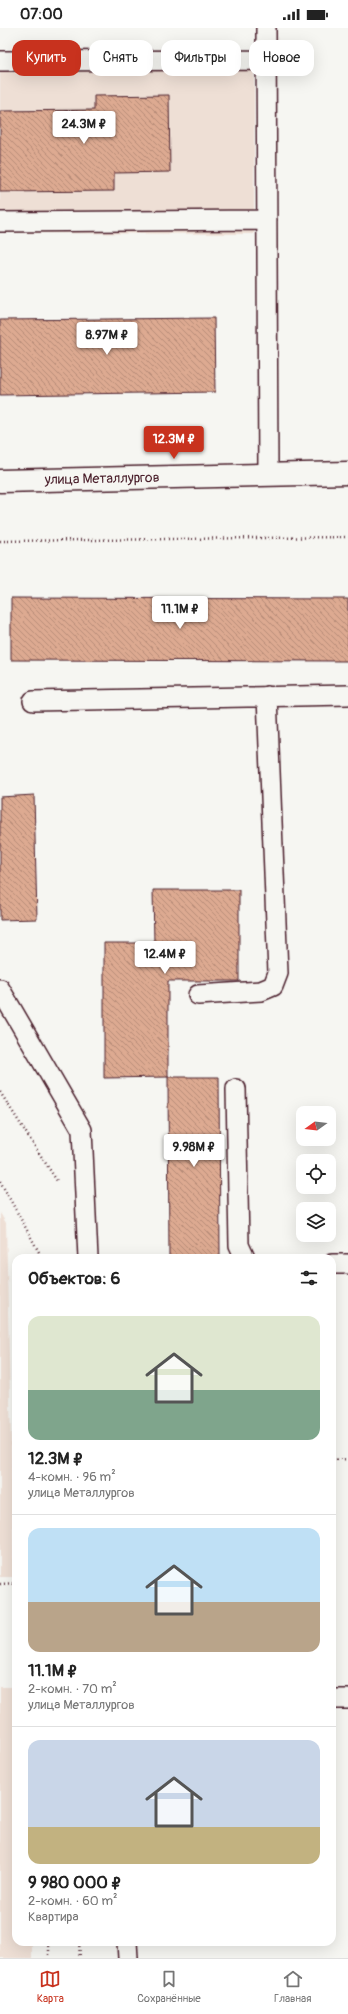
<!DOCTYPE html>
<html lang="ru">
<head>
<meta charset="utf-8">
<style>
  :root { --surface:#fff; --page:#f6f6f6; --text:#222; --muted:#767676; --line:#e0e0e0; --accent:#c8321e }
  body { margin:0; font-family:Pangolin,sans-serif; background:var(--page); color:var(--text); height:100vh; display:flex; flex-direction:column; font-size:15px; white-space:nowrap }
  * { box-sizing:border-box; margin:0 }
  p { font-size:13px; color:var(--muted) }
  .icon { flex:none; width:22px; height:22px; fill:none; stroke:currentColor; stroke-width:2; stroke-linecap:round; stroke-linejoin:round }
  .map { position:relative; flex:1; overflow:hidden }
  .drawer { position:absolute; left:12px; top:1226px; width:324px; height:692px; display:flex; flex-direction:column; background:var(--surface); border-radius:12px; box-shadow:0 4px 16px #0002 }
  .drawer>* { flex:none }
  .hud { position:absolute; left:12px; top:12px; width:324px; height:36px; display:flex; gap:8px }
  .needle { width:26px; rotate:255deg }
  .fabs { position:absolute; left:296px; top:1078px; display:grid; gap:8px }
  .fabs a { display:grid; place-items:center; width:40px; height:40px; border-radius:8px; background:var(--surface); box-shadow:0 4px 16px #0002; font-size:20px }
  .price { position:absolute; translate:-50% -34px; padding:0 9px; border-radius:4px; background:#fff; color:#222; font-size:13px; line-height:26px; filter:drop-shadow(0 1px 2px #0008) }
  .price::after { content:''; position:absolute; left:50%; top:24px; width:12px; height:9px; margin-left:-6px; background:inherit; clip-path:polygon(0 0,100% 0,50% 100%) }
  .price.on { background:var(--accent); color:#fff }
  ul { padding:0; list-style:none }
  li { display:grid; align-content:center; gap:8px; height:212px; padding:0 16px }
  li+li { border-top:1px solid var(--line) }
  li span { display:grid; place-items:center; height:124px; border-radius:12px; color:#555 }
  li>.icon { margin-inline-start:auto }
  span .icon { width:72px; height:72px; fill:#fffc; stroke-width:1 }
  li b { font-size:17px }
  h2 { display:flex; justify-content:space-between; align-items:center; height:48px; padding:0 16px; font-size:17px }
  .pill { padding:0 14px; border-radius:12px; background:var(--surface); box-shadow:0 4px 16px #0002; font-size:14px; line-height:36px }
  .pill.on { background:var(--accent); color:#fff }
  .status { display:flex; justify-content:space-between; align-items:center; height:28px; padding:0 20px; background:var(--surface); direction:ltr }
  .status svg { height:11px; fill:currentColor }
  .dock { display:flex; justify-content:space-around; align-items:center; height:56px; border-top:1px solid var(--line); background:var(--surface); font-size:11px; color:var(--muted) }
  .dock a { display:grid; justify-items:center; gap:2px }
  .dock .on { color:var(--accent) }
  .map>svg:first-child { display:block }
  .built { fill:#eedfd5 }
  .building { fill:url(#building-back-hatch); stroke:#4a1f2b }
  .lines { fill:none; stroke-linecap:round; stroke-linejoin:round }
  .service-casing { stroke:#4a1f2b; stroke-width:22 }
  .tertiary-casing { stroke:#4a1f2b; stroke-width:25 }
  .path { stroke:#4a1f2b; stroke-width:2.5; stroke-dasharray:1 3; stroke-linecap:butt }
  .service { stroke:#f6f6f2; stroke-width:19 }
  .tertiary { stroke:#f6f6f2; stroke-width:22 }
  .labels { text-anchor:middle; stroke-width:3.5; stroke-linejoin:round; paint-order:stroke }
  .street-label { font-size:14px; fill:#4a1f2b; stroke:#f6f6f2 }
</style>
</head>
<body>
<div class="status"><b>07:00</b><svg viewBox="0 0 49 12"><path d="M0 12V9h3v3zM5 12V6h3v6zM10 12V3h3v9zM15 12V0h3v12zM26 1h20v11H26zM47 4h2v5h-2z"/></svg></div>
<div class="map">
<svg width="348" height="1930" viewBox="0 0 348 1930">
  <defs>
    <pattern id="building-back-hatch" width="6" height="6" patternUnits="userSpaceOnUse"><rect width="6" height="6" fill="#ddaa91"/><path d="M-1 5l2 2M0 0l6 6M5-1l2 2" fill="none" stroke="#b58a77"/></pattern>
  </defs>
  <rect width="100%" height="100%" fill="#f6f6f2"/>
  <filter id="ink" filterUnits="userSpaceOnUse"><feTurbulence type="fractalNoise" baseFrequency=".025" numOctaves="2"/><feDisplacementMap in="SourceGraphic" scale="8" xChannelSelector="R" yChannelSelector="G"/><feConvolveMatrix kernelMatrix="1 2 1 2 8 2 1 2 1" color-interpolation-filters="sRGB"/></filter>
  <g filter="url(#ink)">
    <!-- built -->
    <path class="built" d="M0 23H254V206L0 205Z
      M0 1185 6 1195 14 1549H0Z
      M0 1659H16V1914H32V1930H0Z"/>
    <!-- building -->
    <path class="building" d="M169 67 170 144 114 145V163L0 164V83L94 82V68Z
      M214 290 215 364 0 367V292Z
      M11 570 348 571V633L11 632Z
      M34 767 37 891 0 892V769Z
      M153 862H239V953H168V1049L104 1050V915H154Z
      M168 1049H219L220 1230H169Z"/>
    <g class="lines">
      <!-- service casing -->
      <g class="service-casing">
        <path id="service" d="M266 0 268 446
          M0 33 266 32
          M0 194 267 192
          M33 673 348 667
          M0 961 82 1102 88 1230
          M198 967 261 963 273 958 278 945 267 668
          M236 1061 239 1217 245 1230
          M332 1236H348
          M332 1671H348
          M127 1914 128 1930"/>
      </g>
      <!-- tertiary casing -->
      <g class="tertiary-casing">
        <path id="tertiary" d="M0 453 348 445"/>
      </g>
      <!-- path -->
      <path class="path" d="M0 513 348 509
        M0 1064 57 1153
        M0 1153 40 1226V1230
        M332 1432 348 1431
        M0 1556 16 1555
        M49 1914V1930
        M79 1914 80 1930"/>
      <!-- service -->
      <use href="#service" class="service"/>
      <!-- tertiary -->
      <use href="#tertiary" class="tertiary"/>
    </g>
  </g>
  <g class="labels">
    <!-- street labels -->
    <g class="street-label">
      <text transform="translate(102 450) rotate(-1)" y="5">улица Металлургов</text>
    </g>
  </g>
</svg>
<div class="fabs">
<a><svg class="needle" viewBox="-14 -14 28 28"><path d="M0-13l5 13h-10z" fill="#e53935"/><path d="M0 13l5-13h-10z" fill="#767676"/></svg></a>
<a><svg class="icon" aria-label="locate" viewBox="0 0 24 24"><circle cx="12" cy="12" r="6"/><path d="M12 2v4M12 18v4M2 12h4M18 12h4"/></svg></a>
<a><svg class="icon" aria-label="layers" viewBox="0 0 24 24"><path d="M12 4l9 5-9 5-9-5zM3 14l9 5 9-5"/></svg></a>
</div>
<b class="price" style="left:84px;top:117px">24.3M ₽</b>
<b class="price" style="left:107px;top:328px">8.97M ₽</b>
<b class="price on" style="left:174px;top:432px">12.3M ₽</b>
<b class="price" style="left:180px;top:602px">11.1M ₽</b>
<b class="price" style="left:165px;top:947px">12.4M ₽</b>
<b class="price" style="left:194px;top:1140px">9.98M ₽</b>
<div class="hud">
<a class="pill on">Купить</a>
<a class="pill">Снять</a>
<a class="pill">Фильтры</a>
<a class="pill">Новое</a>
</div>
<section class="drawer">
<h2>Объектов: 6<svg class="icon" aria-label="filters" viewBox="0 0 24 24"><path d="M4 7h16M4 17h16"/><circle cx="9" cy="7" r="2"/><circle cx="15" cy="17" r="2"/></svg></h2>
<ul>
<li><span style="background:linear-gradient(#dfe7d0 60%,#7fa58c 0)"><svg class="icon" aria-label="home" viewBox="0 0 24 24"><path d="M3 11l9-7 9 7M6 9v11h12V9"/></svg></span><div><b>12.3M ₽</b><p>4-комн. · 96 m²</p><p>улица Металлургов</p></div></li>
<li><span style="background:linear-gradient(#bfe0f5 60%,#b9a48a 0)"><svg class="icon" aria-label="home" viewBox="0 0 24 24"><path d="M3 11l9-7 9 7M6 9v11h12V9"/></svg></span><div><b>11.1M ₽</b><p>2-комн. · 70 m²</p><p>улица Металлургов</p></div></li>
<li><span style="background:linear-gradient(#c9d6e8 70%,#c2b280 0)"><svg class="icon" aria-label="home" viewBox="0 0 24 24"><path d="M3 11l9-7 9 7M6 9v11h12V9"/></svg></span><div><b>9 980 000 ₽</b><p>2-комн. · 60 m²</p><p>Квартира</p></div></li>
</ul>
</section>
</div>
<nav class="dock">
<a class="on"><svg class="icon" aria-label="map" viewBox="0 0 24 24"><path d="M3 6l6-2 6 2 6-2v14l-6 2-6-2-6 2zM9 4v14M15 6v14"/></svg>Карта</a>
<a><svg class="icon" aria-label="saved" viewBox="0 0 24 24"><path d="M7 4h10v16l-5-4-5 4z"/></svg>Сохранённые</a>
<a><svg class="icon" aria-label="home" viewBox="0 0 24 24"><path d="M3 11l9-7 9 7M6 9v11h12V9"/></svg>Главная</a>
</nav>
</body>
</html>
